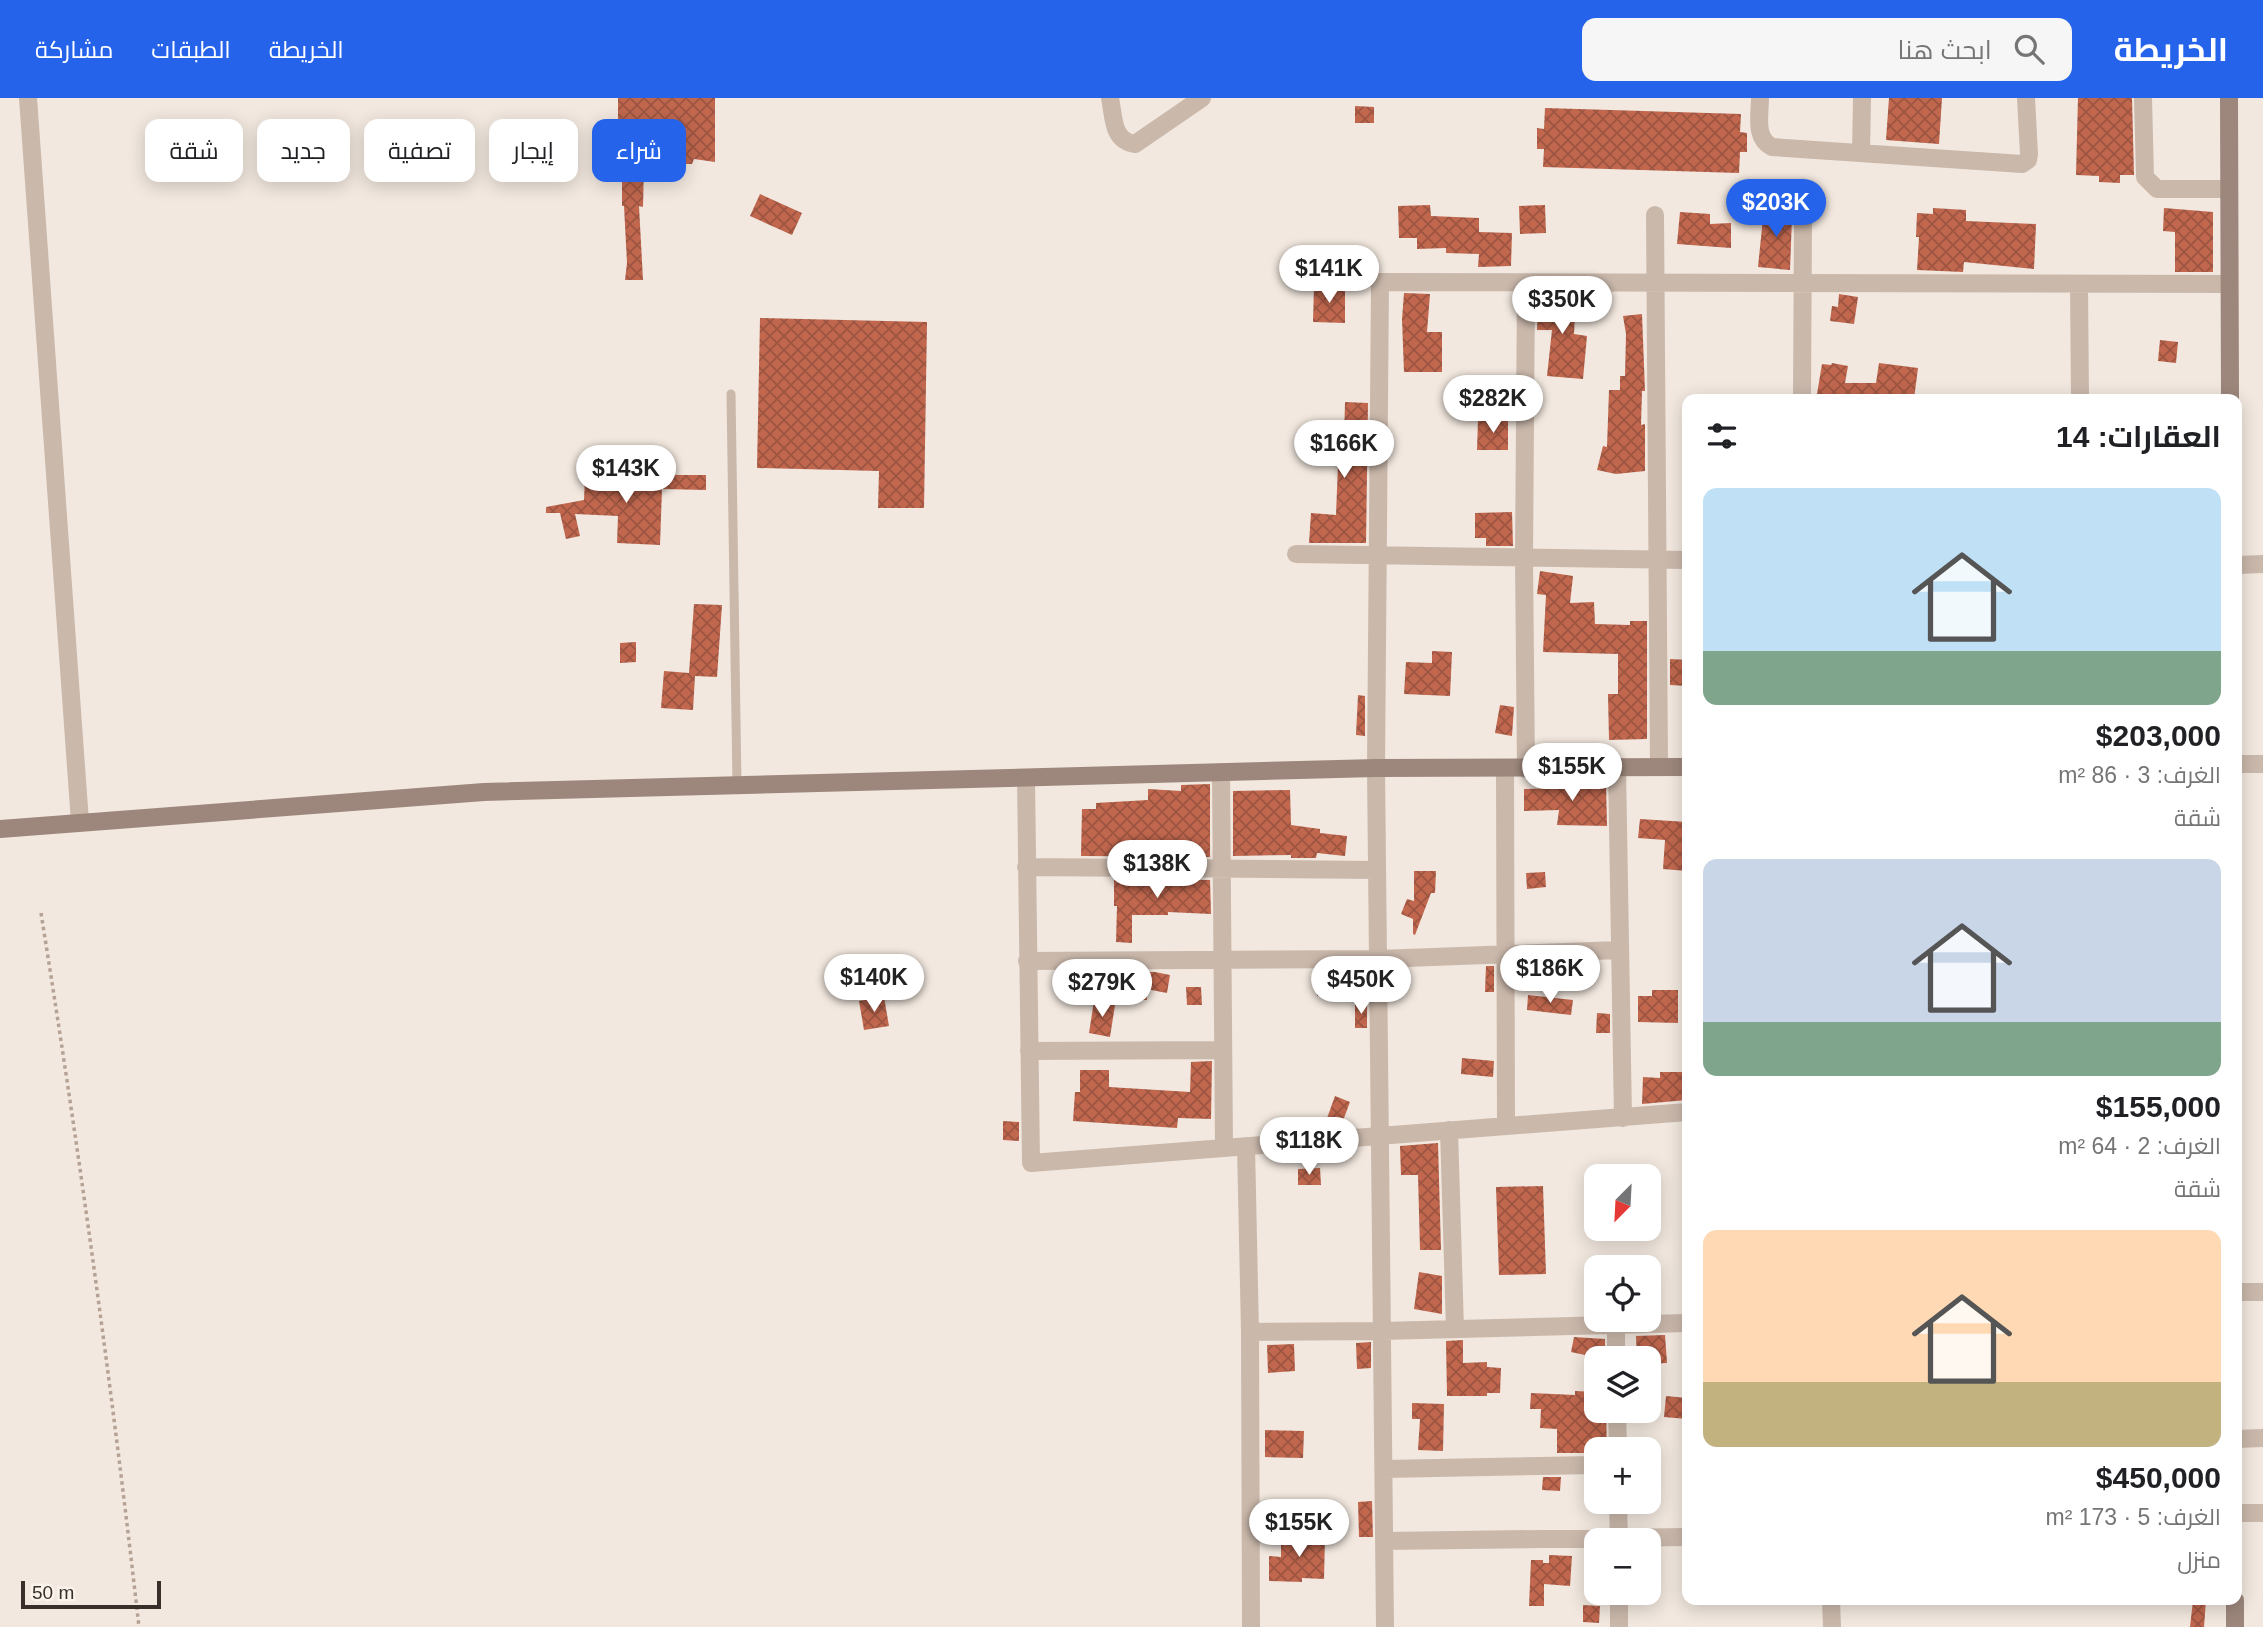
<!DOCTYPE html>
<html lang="ar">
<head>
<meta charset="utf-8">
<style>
  :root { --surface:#fff; --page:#f6f6f6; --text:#202124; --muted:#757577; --accent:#2563eb }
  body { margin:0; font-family:Arial,Cairo,sans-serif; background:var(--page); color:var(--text); direction:rtl; height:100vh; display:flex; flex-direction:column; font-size:26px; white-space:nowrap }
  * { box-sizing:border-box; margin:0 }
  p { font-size:23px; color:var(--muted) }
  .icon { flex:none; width:38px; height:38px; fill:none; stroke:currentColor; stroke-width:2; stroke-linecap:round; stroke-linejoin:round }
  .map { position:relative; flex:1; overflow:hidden; direction:ltr }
  .panel { position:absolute; left:1682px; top:296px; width:560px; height:1211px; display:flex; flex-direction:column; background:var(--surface); border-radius:14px; box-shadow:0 4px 18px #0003; direction:rtl }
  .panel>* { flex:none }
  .banner { position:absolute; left:21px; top:21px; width:665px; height:63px; direction:rtl; display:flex; gap:14px }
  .needle { width:46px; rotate:204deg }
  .fabs { position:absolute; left:1584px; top:1066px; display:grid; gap:14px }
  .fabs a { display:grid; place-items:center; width:77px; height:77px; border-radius:14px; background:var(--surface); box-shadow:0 4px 18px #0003; font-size:35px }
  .scale { position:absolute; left:21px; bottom:18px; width:140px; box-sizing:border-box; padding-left:7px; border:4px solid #382e2a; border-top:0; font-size:19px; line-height:24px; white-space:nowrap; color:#382e2a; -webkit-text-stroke:5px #f9f3eb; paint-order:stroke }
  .price { position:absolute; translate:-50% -60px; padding:0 16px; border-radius:24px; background:#fff; color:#222; font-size:23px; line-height:46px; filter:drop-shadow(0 2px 4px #0008) }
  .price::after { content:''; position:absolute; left:50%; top:42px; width:21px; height:16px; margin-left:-10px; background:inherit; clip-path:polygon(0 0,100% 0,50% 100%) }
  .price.active { background:var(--accent); color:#fff }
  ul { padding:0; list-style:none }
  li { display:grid; align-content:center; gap:14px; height:371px; padding:0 21px }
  li span { display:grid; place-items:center; height:217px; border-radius:14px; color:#555 }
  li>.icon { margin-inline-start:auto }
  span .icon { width:126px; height:126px; fill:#fffc; stroke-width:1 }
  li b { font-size:30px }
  h2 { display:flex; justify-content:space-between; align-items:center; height:84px; padding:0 21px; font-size:30px }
  .tag { padding:0 24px; border-radius:14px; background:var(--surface); box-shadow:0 4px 18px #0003; font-size:24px; line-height:63px }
  .tag.active { background:var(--accent); color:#fff }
  header { display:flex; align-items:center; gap:42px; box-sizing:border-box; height:98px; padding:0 35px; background:var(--accent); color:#fff }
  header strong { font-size:33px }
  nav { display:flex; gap:38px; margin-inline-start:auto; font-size:24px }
  .search { width:490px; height:63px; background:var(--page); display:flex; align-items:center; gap:18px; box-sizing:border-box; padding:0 24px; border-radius:14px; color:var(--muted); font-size:26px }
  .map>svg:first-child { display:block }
  .building { fill:url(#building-cross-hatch) }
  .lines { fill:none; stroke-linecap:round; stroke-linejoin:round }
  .path { stroke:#b5a295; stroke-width:3.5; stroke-dasharray:3.5 3.5; stroke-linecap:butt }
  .lane { stroke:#cab8ab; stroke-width:9 }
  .street { stroke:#cab8ab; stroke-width:18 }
  .secondary { stroke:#9d877c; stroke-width:18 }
</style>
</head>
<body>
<header>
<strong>الخريطة</strong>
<div class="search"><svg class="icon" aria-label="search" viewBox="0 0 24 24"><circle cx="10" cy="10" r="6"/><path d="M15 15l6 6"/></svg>ابحث هنا</div>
<nav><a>الخريطة</a><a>الطبقات</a><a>مشاركة</a></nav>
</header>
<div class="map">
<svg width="2263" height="1529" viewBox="0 0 2263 1529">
  <defs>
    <pattern id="building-cross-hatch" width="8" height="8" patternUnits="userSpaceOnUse" patternTransform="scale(1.75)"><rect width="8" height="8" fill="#c0674e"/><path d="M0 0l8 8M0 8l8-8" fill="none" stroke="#9d5541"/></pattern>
  </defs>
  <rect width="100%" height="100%" fill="#f2e8df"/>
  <!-- building -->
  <path class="building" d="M618 0H715V64L694 61 692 66H644L643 109 639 108 643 182H625L627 165 624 108H622V81H618Z
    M1889 0H1942L1939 46 1886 42Z
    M2078 0H2132L2134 77H2120V85L2099 84V78L2076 77Z
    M1355 8 1374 9V25H1355Z
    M1545 10 1741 16 1740 34 1747 35V54H1740L1739 75 1543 69 1544 51H1537V30L1544 31Z
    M760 96 802 115 792 137 750 118Z
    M1430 107 1431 118 1479 120V134L1512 135 1511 168 1478 169 1479 156 1446 155V150L1417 151V140H1399L1398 108Z
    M1545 107 1546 135 1520 136 1519 108Z
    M1764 110 1794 113 1792 120 1790 172 1758 169Z
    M1933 110 1966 112V123L2036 126 2034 171 1964 164 1963 174 1917 172 1919 139H1916L1917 115 1933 116Z
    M2164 110 2213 114V174H2175V134L2163 133Z
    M1680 114 1710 116V126L1731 125V150L1677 146Z
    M1314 189H1345V225L1313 224Z
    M1404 195 1430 196 1427 234H1442V274H1404L1402 221Z
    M1539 196H1576L1574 236 1587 238 1583 281 1547 278 1552 232H1537Z
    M1839 196 1858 199 1854 226 1830 223 1832 208 1838 209Z
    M1642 216 1645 293H1642L1641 327 1645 326V373L1616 376 1597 372 1603 348 1607 349 1609 292H1620V278H1625L1626 236 1623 218Z
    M760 220 927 224 924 410H878L879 373 757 370Z
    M2160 242 2178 244 2176 265 2158 263Z
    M1832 265 1848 268 1845 285H1876L1879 265 1918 270 1914 301H1844L1817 296 1822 266 1831 267Z
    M1345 304 1368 305 1366 445H1309L1311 415 1336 417 1338 366 1307 363 1310 337 1344 341Z
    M1478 321H1508V352H1477Z
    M669 377H706V392L662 391 660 447 617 445 618 418 575 416 580 438 566 441 560 415H546V409L584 402 585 378 614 379V383Z
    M1512 414 1513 448H1486V440H1475V415Z
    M1540 473 1573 478 1570 505 1594 504 1595 526 1630 527V523H1647V641L1609 642 1608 596H1618V556L1543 554 1546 497 1537 496Z
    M694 506 722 507 717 579 695 578 693 612 661 610 664 573 689 575Z
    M636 544V564L620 565V545Z
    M1432 553 1452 554 1450 598 1404 596 1406 564 1432 565Z
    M1670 561 1687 562V588L1670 587Z
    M1358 597 1365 598V638L1356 637Z
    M1500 607 1514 609 1512 638 1495 635Z
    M1569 684 1606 685 1607 728 1557 727 1559 712 1524 713V691L1569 690Z
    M1210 686V759L1081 758 1082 711H1096V705L1148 702V691L1181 693V687Z
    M1290 692 1291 727 1320 731V735L1347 738 1345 758 1317 755 1316 760H1291V757L1233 758V693Z
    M1640 721 1687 724V773L1663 771 1665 742 1638 740Z
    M1414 773H1436L1435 795H1431L1415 837 1413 836V821L1401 816 1407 801 1414 803Z
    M1545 774 1546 789 1527 791 1526 775Z
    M1114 781 1210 782 1211 816 1168 814V817H1132V845L1116 844 1117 808H1114Z
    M1486 868H1494V894H1485Z
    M1317 873H1344V880H1355L1354 899 1317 898Z
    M1116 874H1155L1170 877 1167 895 1146 891 1147 902H1116Z
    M1186 889H1201L1202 907H1187Z
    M1652 892H1678V925L1638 924V898H1652Z
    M1528 897 1573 902 1571 917 1527 912Z
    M884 899 889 928 864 932 859 903Z
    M1094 903 1115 907 1110 939 1089 935Z
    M1355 906H1367V930H1355Z
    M1597 915 1610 916V935H1596Z
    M1462 960 1494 963 1493 979 1461 976Z
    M1212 963 1211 1021 1178 1020 1177 1030 1073 1023 1075 994H1080V972H1109V989L1190 994 1191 964Z
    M1660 974H1687V1002L1642 1006 1643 979 1660 980Z
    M1335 998 1350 1004 1341 1028 1326 1023Z
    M1003 1023 1019 1024V1043L1003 1042Z
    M1438 1045 1441 1152H1420L1418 1077H1401L1400 1048Z
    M1320 1070 1321 1087H1298V1071Z
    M1543 1088 1546 1176 1499 1177 1496 1089Z
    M1419 1174 1442 1178V1216L1414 1211Z
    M1665 1237 1667 1265 1648 1266V1260H1637L1636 1238Z
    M1574 1239 1605 1241V1260H1584L1585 1257 1571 1254Z
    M1463 1242V1265L1487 1264V1269L1501 1270 1500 1295H1487V1298H1447L1446 1243Z
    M1371 1244V1270L1357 1271 1356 1245Z
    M1294 1246 1295 1273 1268 1275 1267 1247Z
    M1575 1293 1596 1294V1312H1606L1607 1351H1596V1355H1557V1331L1540 1330 1541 1311H1530L1531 1295 1575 1297Z
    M1666 1298 1687 1300V1321L1664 1319Z
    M1412 1305 1444 1306 1443 1353 1418 1352 1420 1321H1412Z
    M1265 1332 1304 1333 1303 1360 1265 1359Z
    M1543 1379H1561L1560 1393 1542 1392Z
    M1372 1403 1373 1439H1359L1358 1404Z
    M1295 1430 1310 1431V1439H1325L1324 1481 1302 1480V1484L1269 1483V1458L1281 1459V1445H1295Z
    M1549 1457 1572 1458 1570 1488 1544 1486V1508H1529L1531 1462H1543V1465H1549Z
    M2193 1502H2206L2204 1529H2190Z
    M1583 1507 1600 1508 1599 1525 1583 1524Z"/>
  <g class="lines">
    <!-- path -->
    <path class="path" d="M41 815C79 1052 112 1290 139 1529"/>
    <!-- lane -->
    <path class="lane" d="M731 296 737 687"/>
    <!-- street -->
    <path class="street" d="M28 0 80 724
      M1110 0C1114 19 1112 43 1135 46L1202 0
      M1760 0C1760 17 1754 40 1772 49L2022 66 2028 62 2029 56 2026 0
      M2143 0 2145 79 2157 91H2229
      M1861 55 1862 0
      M1655 117 1659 669
      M1526 185 1524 461 1526 671
      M2079 186 2080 301
      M1802 301 1803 120
      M1296 456 1687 462
      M2236 467 2263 466
      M2236 666H2263
      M1617 669 1623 1020
      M1505 670 1506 1028
      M1221 674 1224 1050
      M1026 680 1031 1065 1687 1014
      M1026 769 1377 772
      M1027 863 1379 861 1619 852
      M1029 953 1223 952
      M1449 1032 1455 1231
      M1246 1048 1250 1234 1251 1529
      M2236 1194H2263
      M1616 1227V1260
      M1250 1234 1382 1233 1687 1225
      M1617 1312 1618 1351
      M2236 1341 2263 1340
      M1384 1371 1596 1367
      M1618 1404 1619 1442
      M2236 1415H2263
      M1384 1443 1687 1439
      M1619 1494V1529
      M1831 1502 1832 1529
      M1385 1529 1376 670 1380 184 2229 186"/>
    <!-- secondary -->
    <path class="secondary" d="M2229 0 2230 301
      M0 731 484 694 1376 670 1687 669
      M2235 1529V1502"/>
  </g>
</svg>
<div class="fabs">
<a><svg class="needle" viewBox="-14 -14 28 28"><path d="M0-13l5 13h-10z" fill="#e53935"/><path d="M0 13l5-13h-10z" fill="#757577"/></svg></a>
<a><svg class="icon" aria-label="locate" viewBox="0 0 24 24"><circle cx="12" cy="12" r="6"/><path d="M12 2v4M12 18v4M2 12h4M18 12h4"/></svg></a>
<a><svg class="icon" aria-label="layers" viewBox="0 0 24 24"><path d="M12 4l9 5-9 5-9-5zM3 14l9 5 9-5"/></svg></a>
<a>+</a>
<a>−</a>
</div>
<div class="scale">50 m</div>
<b class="price active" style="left:1776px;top:141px">$203K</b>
<b class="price" style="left:1329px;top:207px">$141K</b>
<b class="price" style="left:1562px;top:238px">$350K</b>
<b class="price" style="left:1493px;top:337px">$282K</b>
<b class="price" style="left:1344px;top:382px">$166K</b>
<b class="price" style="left:626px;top:407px">$143K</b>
<b class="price" style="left:1572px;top:705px">$155K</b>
<b class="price" style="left:1157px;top:802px">$138K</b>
<b class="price" style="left:1550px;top:907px">$186K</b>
<b class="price" style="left:874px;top:916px">$140K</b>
<b class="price" style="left:1361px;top:918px">$450K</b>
<b class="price" style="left:1102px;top:921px">$279K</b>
<b class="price" style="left:1309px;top:1079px">$118K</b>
<b class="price" style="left:1299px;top:1461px">$155K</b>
<div class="banner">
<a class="tag active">شراء</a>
<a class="tag">إيجار</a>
<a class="tag">تصفية</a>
<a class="tag">جديد</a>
<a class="tag">شقة</a>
</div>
<section class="panel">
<h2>العقارات: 14<svg class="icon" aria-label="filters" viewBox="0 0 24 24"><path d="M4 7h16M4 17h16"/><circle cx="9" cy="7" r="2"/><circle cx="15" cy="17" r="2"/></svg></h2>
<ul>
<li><span style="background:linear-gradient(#bfe0f5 75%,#7fa58c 0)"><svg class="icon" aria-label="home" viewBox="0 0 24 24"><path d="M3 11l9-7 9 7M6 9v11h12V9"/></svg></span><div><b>$203,000</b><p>الغرف: 3 · 86 m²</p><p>شقة</p></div></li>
<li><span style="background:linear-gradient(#c9d6e8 75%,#7fa58c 0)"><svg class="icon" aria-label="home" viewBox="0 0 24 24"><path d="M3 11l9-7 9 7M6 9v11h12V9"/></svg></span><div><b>$155,000</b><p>الغرف: 2 · 64 m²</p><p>شقة</p></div></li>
<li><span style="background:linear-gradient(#ffd9b3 70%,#c2b280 0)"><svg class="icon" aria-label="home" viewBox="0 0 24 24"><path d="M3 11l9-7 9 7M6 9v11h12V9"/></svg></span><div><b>$450,000</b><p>الغرف: 5 · 173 m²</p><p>منزل</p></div></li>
</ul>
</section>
</div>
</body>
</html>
